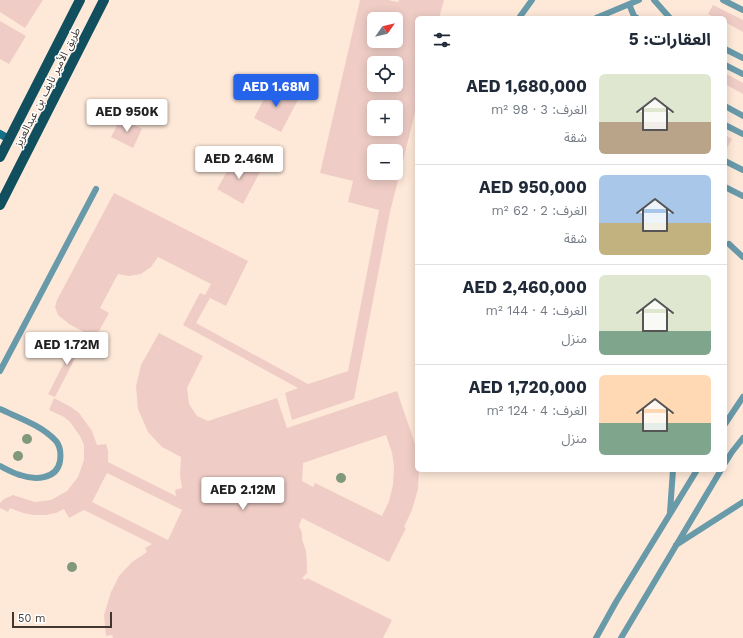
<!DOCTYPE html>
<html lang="ar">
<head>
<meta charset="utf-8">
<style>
  :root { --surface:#fff; --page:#f6f6f7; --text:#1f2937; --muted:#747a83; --line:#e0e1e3; --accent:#2563eb }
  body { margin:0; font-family:"Work Sans","Noto Sans Arabic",sans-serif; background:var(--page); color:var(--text); direction:rtl; height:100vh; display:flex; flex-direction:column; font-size:15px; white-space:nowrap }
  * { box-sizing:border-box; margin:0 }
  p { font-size:13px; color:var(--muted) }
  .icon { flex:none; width:22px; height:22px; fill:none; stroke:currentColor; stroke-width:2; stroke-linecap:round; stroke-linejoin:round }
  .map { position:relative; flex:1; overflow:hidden; direction:ltr }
  .drawer { position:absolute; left:415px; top:16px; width:312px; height:456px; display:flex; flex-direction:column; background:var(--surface); border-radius:6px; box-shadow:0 2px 10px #0003; direction:rtl }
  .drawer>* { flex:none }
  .needle { width:26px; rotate:56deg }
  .fabs { position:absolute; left:367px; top:12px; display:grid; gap:8px }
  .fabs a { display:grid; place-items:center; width:36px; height:36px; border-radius:6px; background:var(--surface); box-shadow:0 2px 10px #0003; font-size:20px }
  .scale { position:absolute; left:12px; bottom:10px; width:100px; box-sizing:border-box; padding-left:4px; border:2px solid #41372f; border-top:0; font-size:11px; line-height:14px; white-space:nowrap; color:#41372f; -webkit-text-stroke:3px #fff; paint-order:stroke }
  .price { position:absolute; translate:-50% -34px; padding:0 9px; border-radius:4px; background:#fff; color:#222; font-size:13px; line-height:26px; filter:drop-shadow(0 1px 2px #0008) }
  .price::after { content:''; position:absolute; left:50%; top:24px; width:12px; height:9px; margin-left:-6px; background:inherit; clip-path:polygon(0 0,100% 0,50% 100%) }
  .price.current { background:var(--accent); color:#fff }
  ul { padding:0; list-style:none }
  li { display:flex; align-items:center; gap:12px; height:100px; padding:0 16px }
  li+li { border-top:1px solid var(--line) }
  li span { display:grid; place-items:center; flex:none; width:112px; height:80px; border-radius:6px; color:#555 }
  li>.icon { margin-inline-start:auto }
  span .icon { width:48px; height:48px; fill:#fffc; stroke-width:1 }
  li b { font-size:17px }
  h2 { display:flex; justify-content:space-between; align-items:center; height:48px; padding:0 16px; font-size:17px }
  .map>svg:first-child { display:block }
  .building { fill:#efcdc6; fill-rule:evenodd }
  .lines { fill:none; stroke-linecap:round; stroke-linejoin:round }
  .lane { stroke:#699aa9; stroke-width:6 }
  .secondary { stroke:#147187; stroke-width:8 }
  .primary { stroke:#114f5e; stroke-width:10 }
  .tree { fill:#81997b }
  .labels { text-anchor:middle; stroke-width:3; stroke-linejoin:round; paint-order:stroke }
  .street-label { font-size:11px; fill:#41372f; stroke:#fff }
</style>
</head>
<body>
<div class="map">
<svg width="743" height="638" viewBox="0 0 743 638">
  <rect width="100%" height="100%" fill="#fee9d9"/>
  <!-- building -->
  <path class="building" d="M0 0H43L25 28 0 12Z
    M360 0H388L398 2 399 0H444L439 18H417V105L390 212 354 399 292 420 285 393 298 388 183 325 200 293 205 295 211 284 158 257 151 267 141 274 129 276 118 274 100 308 109 313 95 338 69 324 58 315 55 307 57 300 114 193 248 261 226 306 210 298 196 323 308 384 348 371 379 210 348 202 353 181 320 173ZM374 19H396V41H374ZM374 63H396V85H374ZM374 107H396V129H374ZM374 151H396V173H374Z
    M713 5 743 20V32L725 22V18H716L708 14Z
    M0 21 26 36 9 64 0 59Z
    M725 73 743 83V94L725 84Z
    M272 84 299 98 281 132 254 118Z
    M121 118 142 129 133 148 111 137Z
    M725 135 732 139 727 148 725 146Z
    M236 156 261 170 243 204 217 189Z
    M159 333 203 356 187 388 189 404 197 416 208 421 277 398 287 428 397 391 416 447 417 470H419L418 489 412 510 404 527 406 528 389 562 302 518 299 526 302 533V539L306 551 307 565V573L302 578 306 580 307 578 392 620 383 638H113L112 635 106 636 104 615 111 592 119 576 132 562 147 552 145 548 152 544 84 510 69 518 64 509 56 513 46 515H34L23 513 10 508 8 512 0 508V503L4 499 13 495 35 502 51 500 67 491 78 477 84 460V445L80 436 70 422 64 417 49 410 54 398 71 407 79 413 92 431 97 445 106 444 108 451V462L176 496 175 490 182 488 180 475 181 457 162 447 148 432 138 409 136 386 141 365ZM386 435 392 453 394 466 393 485 389 501 382 516 315 483 313 487 302 481 303 463ZM107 473 182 510 168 540 92 502Z
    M79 334 86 337 55 397 48 394Z"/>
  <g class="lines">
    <!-- lane -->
    <path class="lane" d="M654 0 670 18
      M723 0 743 10
      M629 4 634 16 637 18
      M519 18 532 0
      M596 18 639 0
      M725 49 743 58
      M725 65 743 74
      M725 106 743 116
      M725 125 743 134
      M725 161 743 170
      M725 187 743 196
      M729 244 743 257
      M0 371 96 189
      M0 409C19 418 41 425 56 441 61 447 61 454 60 461 57 480 34 480 20 475 13 473 6 469 0 466
      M725 424 743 397
      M725 463 732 452 743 438
      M670 512 673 470
      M676 545 743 502
      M596 638 616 602 697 470
      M621 638 721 470"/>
    <!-- secondary -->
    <path class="secondary" d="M0 134 9 139"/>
    <!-- primary -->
    <path class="primary" d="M0 157 80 0
      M0 205 104 0"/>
  </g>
  <!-- trees -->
  <g class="tree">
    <circle cx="27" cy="439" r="5"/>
    <circle cx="18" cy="456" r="5"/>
    <circle cx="341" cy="478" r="5"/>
    <circle cx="72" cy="567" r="5"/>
  </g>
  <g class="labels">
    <!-- street labels -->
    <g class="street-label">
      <text transform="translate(47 87) rotate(-63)" y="4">طريق الأمير نايف بن عبدالعزيز</text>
    </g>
  </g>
</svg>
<div class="fabs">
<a><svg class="needle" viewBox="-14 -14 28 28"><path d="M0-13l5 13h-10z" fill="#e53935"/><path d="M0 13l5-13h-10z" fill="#747a83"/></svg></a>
<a><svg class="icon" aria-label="locate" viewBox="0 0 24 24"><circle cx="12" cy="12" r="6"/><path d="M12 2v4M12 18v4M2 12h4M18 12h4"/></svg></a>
<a>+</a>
<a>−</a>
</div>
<div class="scale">50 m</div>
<b class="price current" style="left:276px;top:108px">AED 1.68M</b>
<b class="price" style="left:127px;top:133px">AED 950K</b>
<b class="price" style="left:239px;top:180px">AED 2.46M</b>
<b class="price" style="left:67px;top:366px">AED 1.72M</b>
<b class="price" style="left:243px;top:511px">AED 2.12M</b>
<section class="drawer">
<h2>العقارات: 5<svg class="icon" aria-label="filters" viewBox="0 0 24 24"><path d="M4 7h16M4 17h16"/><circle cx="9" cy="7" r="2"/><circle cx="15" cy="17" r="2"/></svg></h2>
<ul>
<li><span style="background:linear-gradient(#dfe7d0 60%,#b9a48a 0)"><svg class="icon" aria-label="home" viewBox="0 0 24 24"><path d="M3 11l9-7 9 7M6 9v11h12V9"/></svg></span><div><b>AED 1,680,000</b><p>الغرف: 3 · 98 m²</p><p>شقة</p></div></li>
<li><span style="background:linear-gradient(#a9c7e8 60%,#c2b280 0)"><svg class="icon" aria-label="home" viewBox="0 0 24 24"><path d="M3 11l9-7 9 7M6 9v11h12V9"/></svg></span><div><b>AED 950,000</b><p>الغرف: 2 · 62 m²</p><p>شقة</p></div></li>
<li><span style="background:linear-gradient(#dfe7d0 70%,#7fa58c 0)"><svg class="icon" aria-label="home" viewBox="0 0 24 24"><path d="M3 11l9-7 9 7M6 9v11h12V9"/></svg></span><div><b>AED 2,460,000</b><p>الغرف: 4 · 144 m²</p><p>منزل</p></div></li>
<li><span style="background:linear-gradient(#ffd9b3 60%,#7fa58c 0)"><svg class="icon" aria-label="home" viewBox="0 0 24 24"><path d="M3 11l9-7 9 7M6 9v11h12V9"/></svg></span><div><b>AED 1,720,000</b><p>الغرف: 4 · 124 m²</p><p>منزل</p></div></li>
</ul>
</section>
</div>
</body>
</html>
